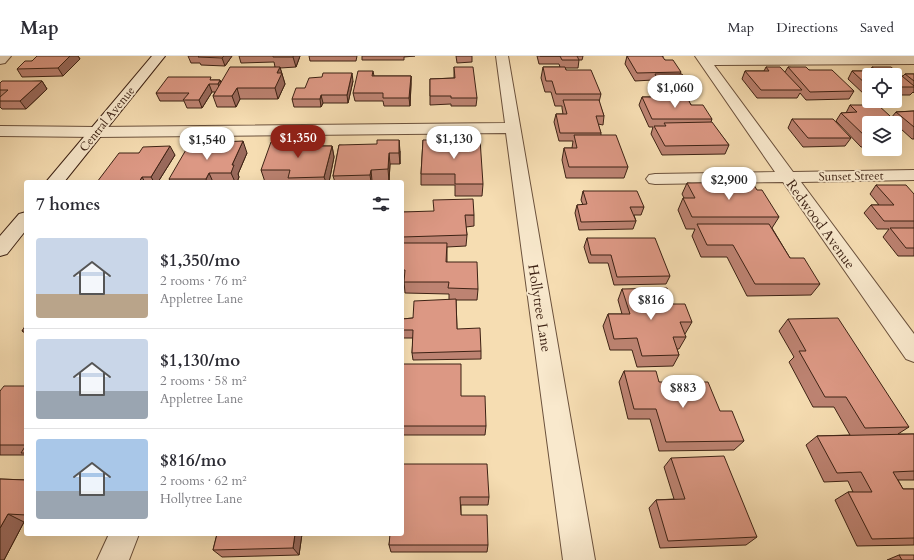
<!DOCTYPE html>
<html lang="en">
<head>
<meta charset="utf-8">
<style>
  :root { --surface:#fff; --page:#f2f2f3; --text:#2b2b33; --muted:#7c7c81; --line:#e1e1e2; --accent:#8f2418 }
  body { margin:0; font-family:Cardo,serif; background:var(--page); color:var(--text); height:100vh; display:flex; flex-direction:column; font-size:15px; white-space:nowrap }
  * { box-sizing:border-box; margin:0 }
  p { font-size:13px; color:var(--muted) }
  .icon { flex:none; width:22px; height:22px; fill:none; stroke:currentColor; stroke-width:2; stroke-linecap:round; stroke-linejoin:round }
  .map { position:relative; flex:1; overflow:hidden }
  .panel { position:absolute; left:24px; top:124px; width:380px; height:356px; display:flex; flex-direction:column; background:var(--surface); border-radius:4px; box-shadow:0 4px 16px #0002 }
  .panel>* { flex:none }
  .buttons { position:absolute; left:862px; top:12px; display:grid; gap:8px }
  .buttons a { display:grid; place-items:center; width:40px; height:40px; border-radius:4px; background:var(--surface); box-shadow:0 4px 16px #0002; font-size:20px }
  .price { position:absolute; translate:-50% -34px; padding:0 9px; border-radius:14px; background:#fff; color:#222; font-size:13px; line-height:26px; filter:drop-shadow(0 1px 2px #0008) }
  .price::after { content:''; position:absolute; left:50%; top:24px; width:12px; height:9px; margin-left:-6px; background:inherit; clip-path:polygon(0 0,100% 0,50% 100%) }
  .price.selected { background:var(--accent); color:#fff }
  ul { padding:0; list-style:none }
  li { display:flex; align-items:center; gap:12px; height:100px; padding:0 12px }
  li+li { border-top:1px solid var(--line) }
  li span { display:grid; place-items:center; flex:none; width:112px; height:80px; border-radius:4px; color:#555 }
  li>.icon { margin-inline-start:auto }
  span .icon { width:48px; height:48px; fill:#fffc; stroke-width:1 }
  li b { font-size:17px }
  h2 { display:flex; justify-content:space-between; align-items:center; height:48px; padding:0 12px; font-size:17px }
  header { display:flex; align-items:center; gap:24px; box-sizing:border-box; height:56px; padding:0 20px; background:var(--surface); border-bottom:1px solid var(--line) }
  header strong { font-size:19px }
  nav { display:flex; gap:22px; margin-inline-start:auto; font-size:14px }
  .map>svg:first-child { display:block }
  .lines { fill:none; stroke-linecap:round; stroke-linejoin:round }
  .minor-casing { stroke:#6b513c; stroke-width:2 }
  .secondary-casing { stroke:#3d2214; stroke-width:2 }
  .minor { fill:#f9e9cd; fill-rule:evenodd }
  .secondary { fill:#f9e9cd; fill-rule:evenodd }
  .wall { fill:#bd8372; stroke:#3d2214 }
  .shaded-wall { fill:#9a6a5c; stroke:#3d2214 }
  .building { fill:#dc9884; stroke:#3d2214 }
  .labels { text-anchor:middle; stroke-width:4; stroke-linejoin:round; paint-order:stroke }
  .far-street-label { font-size:12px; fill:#3d2214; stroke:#f9e9cd }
  .street-label { font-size:14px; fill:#3d2214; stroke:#f9e9cd }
</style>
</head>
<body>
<header>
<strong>Map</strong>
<nav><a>Map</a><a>Directions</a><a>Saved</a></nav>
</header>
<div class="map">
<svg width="914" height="504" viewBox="0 0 914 504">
  <rect width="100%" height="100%" fill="#f6ddb2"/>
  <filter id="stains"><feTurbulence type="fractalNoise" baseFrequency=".005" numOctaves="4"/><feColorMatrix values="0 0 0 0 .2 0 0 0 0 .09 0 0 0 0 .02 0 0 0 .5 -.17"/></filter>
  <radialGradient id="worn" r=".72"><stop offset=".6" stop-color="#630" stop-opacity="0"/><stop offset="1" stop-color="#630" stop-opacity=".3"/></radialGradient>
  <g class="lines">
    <!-- minor casing -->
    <g class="minor-casing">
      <path id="minor" d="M0 0H11L5 7 0 8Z
        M496 0H508L595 504H563L506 77 96 81 0 80V70L96 71 505 67Z
        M695 0H914V8L714 9 793 116 914 114V124L801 126 914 278V306L906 303 783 126 655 128 649 127 646 123 649 119 655 118 775 116Z
        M109 478H139L129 504H97Z"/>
    </g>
    <!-- secondary casing -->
    <g class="secondary-casing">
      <path id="secondary" d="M152 0H165L64 126H46Z
        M26 156V174L7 198 0 200V180L19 158Z"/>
    </g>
    <!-- minor -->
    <use href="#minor" class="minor"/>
    <!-- secondary -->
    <use href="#secondary" class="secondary"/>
  </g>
  <!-- wall -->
  <path class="wall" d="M37 0H78L80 3 63 20 22 21 17 13 32 5Z
    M188 0H232L225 10 201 9 200 7H191Z
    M239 0H300L296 11 280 12 285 28 278 43H240L236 51H217L213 40 215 36H212L202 52H187L184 45H160L156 37 212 24H220L221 26 275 11 274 6 241 7Z
    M309 0H357L356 5H310Z
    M362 0H415L404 1V4H362Z
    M456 0H472V6L457 7Z
    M537 0H583L582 4H579L578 12H565L566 14 601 38 599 46 604 60 603 69 598 68 601 77V79L628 111 624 122H566L562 104 564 92H572L573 85H559L554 66 556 58H563L562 52V50H555L551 36H545L541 22 543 11H560L559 8H539Z
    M627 0H663V2L665 4 681 16 680 18 692 36 689 44H688L691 49 712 63 711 66 729 89 725 98 662 99 651 78 653 71H649L639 49 642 41H654L650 33 653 24 635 25 625 8Z
    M454 11 477 42 476 50H451V48L430 49V23L454 22Z
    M766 11 785 16 788 11 809 14 854 35 849 43 806 44 800 37 797 42H757L742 23 745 15H764Z
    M872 11 903 20 905 18H914V37L913 36 910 39H895V19H869V39H865L848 23 852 15H869Z
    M373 15 374 20H411V28L410 50H384L383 45H355L353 37Z
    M42 25 47 33 26 53H2L0 51V27Z
    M353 25 348 47H323L321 51H294L292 43 305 32Z
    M850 49 891 62 896 56 914 55V83H912L901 73 896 79H895V67H869V91H861L836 65 841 57H846Z
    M792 63 851 82 845 90 803 91 788 72Z
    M423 84 483 128 482 140H455V129H421V118Z
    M339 89 400 95V108H390L389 125H372V126H335L333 120Z
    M302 90H332L334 101 329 126H265L261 114Z
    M139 97 175 99 158 126H97Z
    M247 97 238 118 239 121 237 126H171L169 123Z
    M687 127 757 134 779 161 772 172 790 202 820 228 811 239 747 240 727 201H701L692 180 695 173H686L678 154 683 142H684L682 138Z
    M876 129 914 138V200H898L883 181 889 173H877L864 157 871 149H879L870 138Z
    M583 135 644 151 641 159H634L636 165 633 173 579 174 575 157 577 149H583L581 144Z
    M402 156 474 159V170L466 171 467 179 466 190 447 191V206L478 233 477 244H456L457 273 481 295V303L413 304 412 297 413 282H402V263L413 262 449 244V238L405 237 404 225H402Z
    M587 182 670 220 666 228 614 229 608 207H589L584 191Z
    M622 233 673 248 692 266 685 278H684L686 281 679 293H677L679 299 673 310 637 311 632 294H610L603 270 608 258H622L618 244Z
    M788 263 909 371 898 378H914V424H898L903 433H914V489L857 490 835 444 848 436H853L848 425 824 426 806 389 817 380 850 379 834 351H813L789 306 794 301 779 275Z
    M26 269V278L22 275Z
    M402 308 461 340 486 370 485 379H402Z
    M624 315 659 326 720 355 744 385 734 394 659 395 650 363H628L619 326Z
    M26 330V400L24 399H0V335Z
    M671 402 757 481 746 489 660 492 649 452 656 444 674 443 664 411Z
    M402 408 489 441 488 449H461V459L488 489 487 496H391L389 489Z
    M0 423 26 424V466H24L4 504Z
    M217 478H302L299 499 222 501 213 494Z
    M899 499 914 504H887Z"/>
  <!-- shaded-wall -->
  <path class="shaded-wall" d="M70 0H78L80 3 63 20 58 12Z
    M224 0H232L225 10 222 2Z
    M293 0H300L296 11 293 1Z
    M280 11 285 28 278 43 275 32 277 17Z
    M352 17 353 25 348 47 347 39Z
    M411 20V28L410 50 409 42Z
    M220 24 223 32 221 36 218 28Z
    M42 25 47 33 26 53 20 45Z
    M209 28 212 36 202 52 199 44Z
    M237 32 240 43 236 51 232 40Z
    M321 39 323 47 321 51 320 43Z
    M399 84 400 95V108L399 97Z
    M243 85 247 97 238 118 239 121 237 126H235L231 117 232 109Z
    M170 90 175 99 158 126H154L151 121Z
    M332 90 334 101 329 126H326L324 121Z
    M389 97 390 108 389 125 388 113Z
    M371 114 372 125V126H371L370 119Z
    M209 117 213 126H207L206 123Z
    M142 121 145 126H139Z
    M8 458 24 466 4 504H0V472Z
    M295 478H302L299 499 293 492Z"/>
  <!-- building -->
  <path class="building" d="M37 0H70L58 12 17 13 25 5H32Z
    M199 0H224L222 2 198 1Z
    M273 0H293V1H273Z
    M540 0H577L579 4H562L560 0Z
    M627 0H662L665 4H673L681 16 637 17Z
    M230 11H280L277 17H282L275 32H237L232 40H213Z
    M454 11H473L477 42H451V40H430V23L455 22Z
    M543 11H565L566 14H591L601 38H556L552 25H546Z
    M766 11H780L802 34H761L745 15H769Z
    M788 11H806L809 14H832L854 35 810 36Z
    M872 11H891L914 30V31H895V19H869V31L852 15H877Z
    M358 15H373L372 20H411L409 42H383V37H353Z
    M323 17H352L347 39H321L320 43H292L296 32H305L309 22 322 21Z
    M655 18H682L692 36 658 35 652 25H658Z
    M905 18H914V25Z
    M168 21H211L210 24H220L218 28H209L199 44H183L189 37H156Z
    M2 25H42L20 45H0V41L8 34H0V27Z
    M642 41H687L691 49H703L712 63H652Z
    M563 44H599L604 60H596L601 77H560L556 58H567Z
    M850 49H878L902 71H895V67H869V82H867L841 57 857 56Z
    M914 55V71L896 56Z
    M792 63H833L851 82H808Z
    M712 66 729 89 665 90 654 70H666L664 67Z
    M574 79H616L628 111H569L564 92H577Z
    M480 83 483 128H455V118H421L423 84Z
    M377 84H399V97H389L388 113 371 114 370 119 333 120 339 89 377 88Z
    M243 85 232 109H234L231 117H209L206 123H169L187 92H218L221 86Z
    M271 86H301L300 90H332L324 121 288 122 290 114H261Z
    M170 90 151 121H142L139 126H97L119 97H139L143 91Z
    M752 126 757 134H762L779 161H692L683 142H695L687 127Z
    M876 129H906L914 138V165H884L871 149H894Z
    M583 135H637L644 151H630L636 165 581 166 577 149 587 148Z
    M473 143 474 159H465L467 179 402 181V156L434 155 433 144Z
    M697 168H769L790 202H804L820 228H755L733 189H707Z
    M890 172H914V192H906Z
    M587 182H655L670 220 617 221 611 199H591Z
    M402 187H447L446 206H477L478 233 448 232 449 226H404L405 214H402Z
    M667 232 673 248H685L692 266H680L686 281H673L679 299 642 300 637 282 614 283 608 258H630L622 233Z
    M456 243 457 273 480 272 481 295 412 297 413 274H402V263L413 262 414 245Z
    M838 262 909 371 865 372 846 341H825L799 295H806L788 263Z
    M26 269V275H22Z
    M402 308H461V340H485L486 370H402Z
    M624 315H656L659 326H708L720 355H732L744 385 666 386 656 353H634Z
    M4 330H26V397H21L26 389H0V335Z
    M914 378V415L893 416 903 433H914V482L872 483 848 436H872L861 416 837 417 817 380Z
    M724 400 757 481 668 485 656 444 685 443 671 402Z
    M402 408H487L489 441H460L461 459H487L488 489H389L390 478H402Z
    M0 423 26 424V459L8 458 0 472Z
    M217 478H295L293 492 213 494Z
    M899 499H914V504H902Z"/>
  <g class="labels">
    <!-- far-street labels -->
    <g class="far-street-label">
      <text transform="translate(107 63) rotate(-51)" y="4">Central Avenue</text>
      <text transform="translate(851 120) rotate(-1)" y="4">Sunset Street</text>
    </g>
    <!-- street labels -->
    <g class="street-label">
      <text transform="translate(821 168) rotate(54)" y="5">Redwood Avenue</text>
      <text transform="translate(540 252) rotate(81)" y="5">Hollytree Lane</text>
    </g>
  </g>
  <rect width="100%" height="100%" filter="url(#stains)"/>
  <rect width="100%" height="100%" fill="url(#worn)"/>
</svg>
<div class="buttons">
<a><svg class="icon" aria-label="locate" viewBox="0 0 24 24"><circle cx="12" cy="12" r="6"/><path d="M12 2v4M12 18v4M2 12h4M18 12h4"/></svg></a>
<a><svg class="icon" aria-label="layers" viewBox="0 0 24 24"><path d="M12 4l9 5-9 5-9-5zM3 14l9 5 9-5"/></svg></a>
</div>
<b class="price" style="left:675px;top:53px">$1,060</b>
<b class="price selected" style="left:298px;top:103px">$1,350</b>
<b class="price" style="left:454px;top:104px">$1,130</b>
<b class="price" style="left:207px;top:105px">$1,540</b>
<b class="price" style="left:729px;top:145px">$2,900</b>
<b class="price" style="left:651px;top:265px">$816</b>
<b class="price" style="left:683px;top:353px">$883</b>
<section class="panel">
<h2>7 homes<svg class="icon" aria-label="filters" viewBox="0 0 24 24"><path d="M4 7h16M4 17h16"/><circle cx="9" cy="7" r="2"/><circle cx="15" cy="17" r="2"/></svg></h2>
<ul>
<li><span style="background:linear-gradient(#c9d6e8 70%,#b9a48a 0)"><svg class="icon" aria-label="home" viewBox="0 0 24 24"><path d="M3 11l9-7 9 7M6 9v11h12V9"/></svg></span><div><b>$1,350/mo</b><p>2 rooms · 76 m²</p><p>Appletree Lane</p></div></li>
<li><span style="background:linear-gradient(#c9d6e8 65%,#9aa5b1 0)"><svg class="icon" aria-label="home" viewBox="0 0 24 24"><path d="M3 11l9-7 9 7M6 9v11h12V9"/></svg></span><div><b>$1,130/mo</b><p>2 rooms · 58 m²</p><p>Appletree Lane</p></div></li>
<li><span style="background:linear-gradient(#a9c7e8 65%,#9aa5b1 0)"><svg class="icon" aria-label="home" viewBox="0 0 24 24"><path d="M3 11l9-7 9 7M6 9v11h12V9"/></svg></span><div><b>$816/mo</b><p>2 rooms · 62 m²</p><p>Hollytree Lane</p></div></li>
</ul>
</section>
</div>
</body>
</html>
